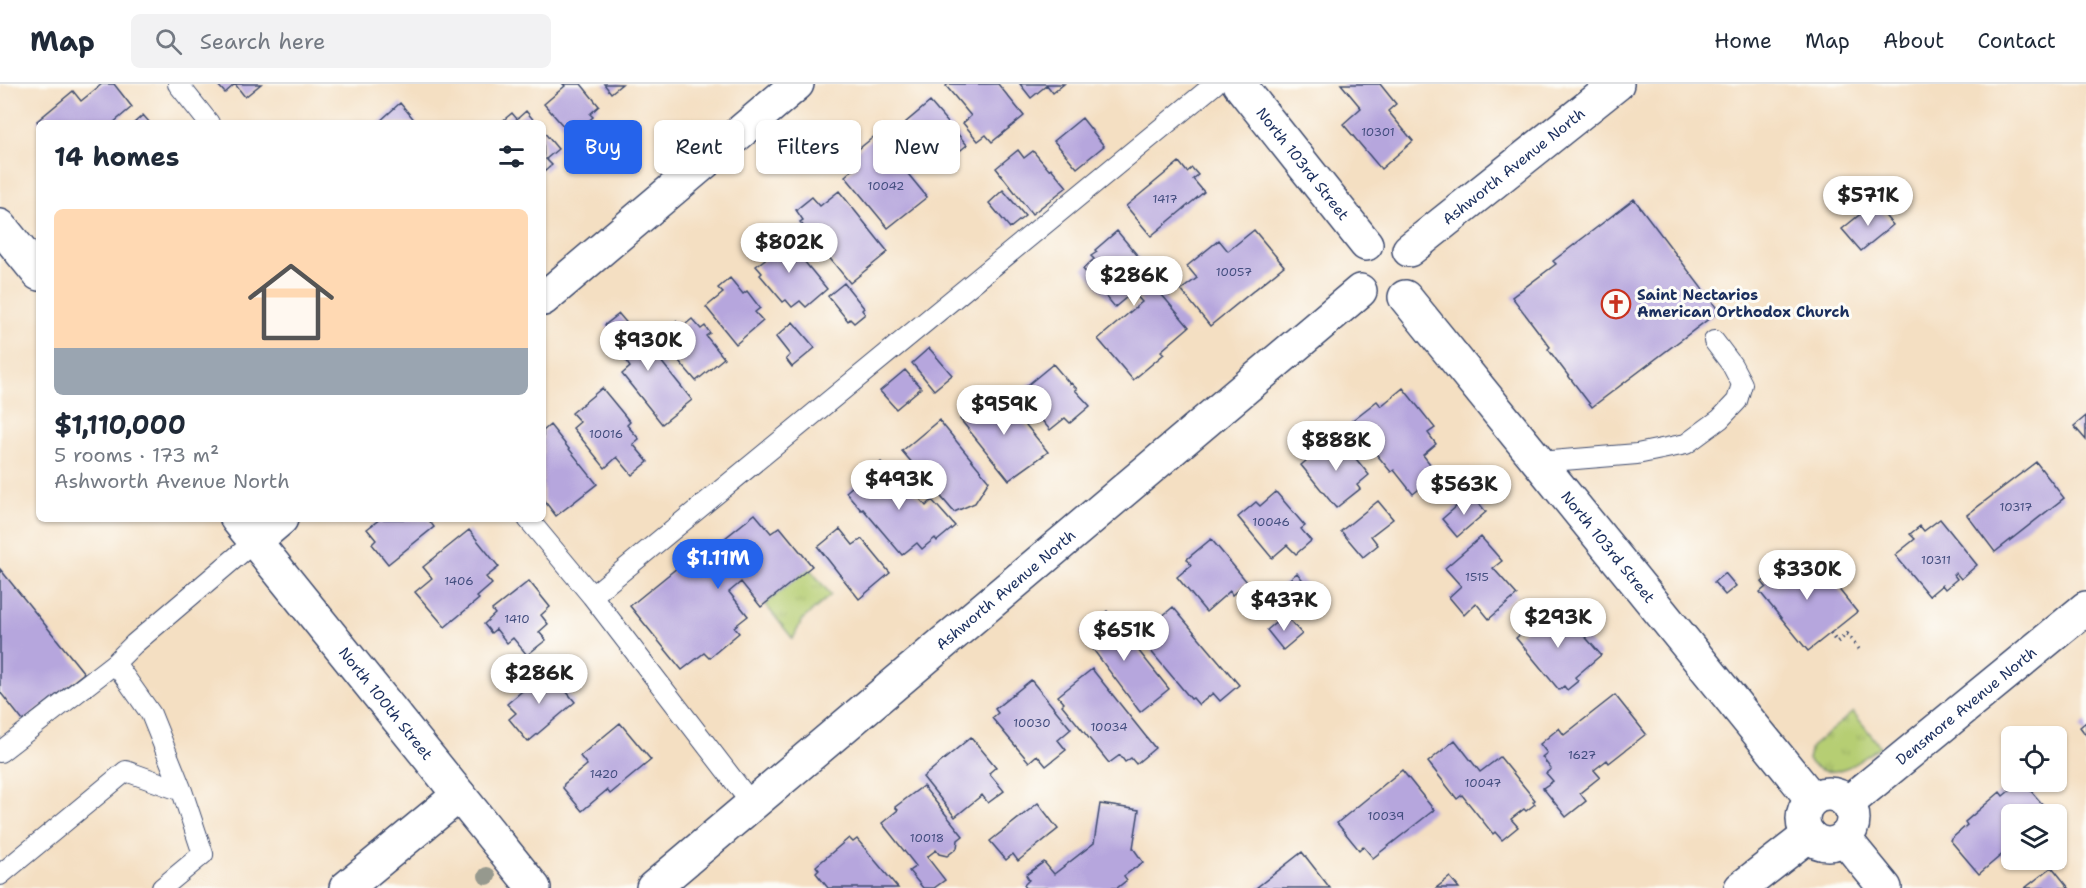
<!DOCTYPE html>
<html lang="en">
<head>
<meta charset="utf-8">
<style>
  :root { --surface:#fff; --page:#f2f2f3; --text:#1f2937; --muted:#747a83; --line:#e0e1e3; --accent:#2563eb }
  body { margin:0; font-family:"Shantell Sans",sans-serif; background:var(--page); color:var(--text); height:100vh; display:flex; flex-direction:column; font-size:22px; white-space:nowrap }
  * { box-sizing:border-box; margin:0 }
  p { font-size:20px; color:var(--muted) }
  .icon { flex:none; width:33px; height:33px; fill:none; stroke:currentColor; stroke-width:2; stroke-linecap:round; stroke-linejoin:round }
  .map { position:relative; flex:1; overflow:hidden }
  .sheet { position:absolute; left:36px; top:36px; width:510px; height:402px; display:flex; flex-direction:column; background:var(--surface); border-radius:9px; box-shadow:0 2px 4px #0004 }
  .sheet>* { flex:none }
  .guide { position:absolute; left:564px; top:36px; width:570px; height:54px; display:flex; gap:12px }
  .controls { position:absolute; left:2001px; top:642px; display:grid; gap:12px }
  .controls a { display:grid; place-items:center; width:66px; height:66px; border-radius:9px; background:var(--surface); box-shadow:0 2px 4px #0004; font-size:30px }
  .price { position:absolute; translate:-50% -51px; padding:0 14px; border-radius:21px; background:#fff; color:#222; font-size:20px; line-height:39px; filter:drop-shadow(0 2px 3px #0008) }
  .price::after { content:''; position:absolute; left:50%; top:36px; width:18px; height:14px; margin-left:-9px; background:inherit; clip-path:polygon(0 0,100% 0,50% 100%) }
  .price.current { background:var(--accent); color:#fff }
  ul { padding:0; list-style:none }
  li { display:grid; align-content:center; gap:12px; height:318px; padding:0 18px }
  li+li { border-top:2px solid var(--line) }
  li span { display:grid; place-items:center; height:186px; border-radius:9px; color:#555 }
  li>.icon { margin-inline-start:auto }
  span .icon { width:108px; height:108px; fill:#fffc; stroke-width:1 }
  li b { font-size:26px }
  h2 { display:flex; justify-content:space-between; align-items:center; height:72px; padding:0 18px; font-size:26px }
  .chip { padding:0 21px; border-radius:9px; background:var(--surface); box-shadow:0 2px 4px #0004; font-size:21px; line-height:54px }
  .chip.current { background:var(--accent); color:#fff }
  header { display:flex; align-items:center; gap:36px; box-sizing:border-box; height:84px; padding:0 30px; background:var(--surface); border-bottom:2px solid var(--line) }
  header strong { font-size:28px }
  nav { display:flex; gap:33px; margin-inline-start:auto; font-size:21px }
  .search { width:420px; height:54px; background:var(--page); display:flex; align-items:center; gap:15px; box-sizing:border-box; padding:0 21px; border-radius:9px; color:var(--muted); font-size:22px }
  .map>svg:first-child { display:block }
  .grass { fill:url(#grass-tufts); stroke:#687e68; stroke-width:1.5 }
  .building { fill:#b6a6dd }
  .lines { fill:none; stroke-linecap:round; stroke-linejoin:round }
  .lane-casing { stroke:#3c496d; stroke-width:22 }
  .street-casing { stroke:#3c496d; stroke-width:36 }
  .path { stroke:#3c496d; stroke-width:4; stroke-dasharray:1.5 4.5; stroke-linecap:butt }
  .lane { stroke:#fff; stroke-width:20 }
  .street { stroke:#fff; stroke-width:33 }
  .tree { fill:#96998e }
  .labels { text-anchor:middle; stroke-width:6; stroke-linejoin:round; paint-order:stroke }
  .number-label { font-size:12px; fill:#424d7e }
  .street-label { font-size:15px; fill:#1b2f5e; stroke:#fdfcf7 }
  .poi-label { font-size:15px; font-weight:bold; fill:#1b2f5e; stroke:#fdfcf7; text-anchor:start }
</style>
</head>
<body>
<header>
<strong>Map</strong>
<div class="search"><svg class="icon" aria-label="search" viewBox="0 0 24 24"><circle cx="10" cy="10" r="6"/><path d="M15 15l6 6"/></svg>Search here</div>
<nav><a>Home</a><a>Map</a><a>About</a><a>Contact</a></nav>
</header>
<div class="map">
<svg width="2086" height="804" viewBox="0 0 2086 804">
  <defs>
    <pattern id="grass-tufts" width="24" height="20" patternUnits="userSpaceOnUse" patternTransform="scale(1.5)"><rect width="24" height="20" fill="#b6ce73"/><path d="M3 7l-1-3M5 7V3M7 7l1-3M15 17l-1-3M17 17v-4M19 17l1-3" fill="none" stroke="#9cb166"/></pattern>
  </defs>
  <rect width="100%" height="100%" fill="#fdfcf7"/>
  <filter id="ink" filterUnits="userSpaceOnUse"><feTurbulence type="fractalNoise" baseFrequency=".0167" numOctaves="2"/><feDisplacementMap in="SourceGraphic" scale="12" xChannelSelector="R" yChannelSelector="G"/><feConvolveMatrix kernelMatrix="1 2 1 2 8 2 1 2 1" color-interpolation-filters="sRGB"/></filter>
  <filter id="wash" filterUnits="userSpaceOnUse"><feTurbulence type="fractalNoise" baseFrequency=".008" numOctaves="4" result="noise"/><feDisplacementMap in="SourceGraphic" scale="24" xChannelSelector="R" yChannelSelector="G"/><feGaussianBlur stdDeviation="1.35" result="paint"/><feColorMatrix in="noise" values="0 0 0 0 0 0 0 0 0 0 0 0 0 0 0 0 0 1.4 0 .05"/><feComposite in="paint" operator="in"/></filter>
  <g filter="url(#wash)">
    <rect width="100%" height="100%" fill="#f4dfc2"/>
    <!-- grass -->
    <path class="grass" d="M809 484 831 511 802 536 793 555 765 520Z
      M1853 628 1880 662C1862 676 1828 703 1808 676L1811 663Z"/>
    <g id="blocks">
      <!-- building -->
      <path class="building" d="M102 0H114L132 23 113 39H38L37 37 73 7 81 17Z
        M217 0H261L245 13 235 0 225 9Z
        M563 0H581L599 22 590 30 593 33 572 52 544 20 565 2Z
        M604 0H622L611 9Z
        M948 0H998L1024 32 992 58 986 51 978 57 963 39 971 32 946 2Z
        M1020 0H1064L1053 9 1047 1 1031 14Z
        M1341 0H1380L1396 20 1388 27 1413 57 1381 85 1343 40 1361 24Z
        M930 18 967 61 941 82 933 71 920 82 895 51 907 42 905 39Z
        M400 19 417 39H378Z
        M526 27 536 39H500L512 29 517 35Z
        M143 31 150 39H134Z
        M1082 34 1104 62 1077 84 1054 57Z
        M543 47 558 65 546 75 552 81 544 88Z
        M876 51 927 113 888 144 845 92 858 81 850 72Z
        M1018 66 1024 74 1033 67 1049 86 1051 84 1067 103 1032 130 996 84Z
        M1179 78 1187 88 1192 84 1198 91 1193 95 1204 108 1151 152 1126 122Z
        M1003 106 1025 132 1010 144 989 119Z
        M839 107 888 168 850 199 800 138 803 136 796 126 812 113 820 122Z
        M1634 115 1719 227 1592 323 1548 265 1550 263 1512 213 1556 180 1553 177Z
        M1874 119 1893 141 1861 167 1842 145Z
        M1254 146 1284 182 1210 242 1181 206 1197 194 1187 182 1219 156 1228 167Z
        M1117 147 1153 190 1152 191 1159 200 1150 208 1152 210 1157 205 1189 243 1161 267 1164 270 1133 296 1098 255 1142 218 1133 208 1115 223 1083 185 1094 175 1091 172 1097 168 1095 166Z
        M781 149 827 205 806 223 800 217 792 223 786 216 783 218 760 191 762 189 756 182 768 173 761 165Z
        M730 194 743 210 747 207 760 224 755 228 763 237 736 260 706 223 723 209 718 204Z
        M844 199 864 224 862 226 865 230 854 239 850 235 848 237 828 212Z
        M619 230 630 243 633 242 692 316 662 340 622 290 630 283 622 271 623 270 612 256 615 254 605 241Z
        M692 235 701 245 705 242 710 249 706 252 724 274 696 297 662 257 666 254 662 249 676 237 681 244Z
        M793 238 815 264 792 283 786 275 790 271 776 253Z
        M929 264 952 291 934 306 912 279Z
        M1053 280 1070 300 1071 299 1077 305 1075 306 1090 322 1070 339 1065 334 1050 346 1035 328 1040 324 1024 304Z
        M905 286 921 304 896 325 880 307Z
        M602 304 630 338 627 341 639 355 633 360 648 378 632 391 617 373 605 384 573 344 580 338 572 329Z
        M1403 304 1435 344 1428 349 1436 360 1423 371 1438 390 1413 410 1394 386 1391 388 1350 338 1377 317 1381 322Z
        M1000 309 1048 368 1009 396 960 335 978 320 982 324Z
        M2086 332V356L2074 342Z
        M939 336 989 397 975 419 954 428 902 367Z
        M550 341 597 400 556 432 543 415V347Z
        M1340 355 1369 391 1357 401 1360 405 1336 424 1301 381 1323 363 1325 366Z
        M881 378 897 397 893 400 900 408 908 401 926 422 932 416 955 442 937 457 935 454 922 465 917 459 902 471 863 425 861 426 846 408Z
        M2036 378 2064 414 1995 468 1967 431Z
        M1276 408 1305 442 1301 445 1311 457 1296 470 1287 461 1272 474 1238 433 1256 418 1260 422Z
        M1471 410 1486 428 1457 453 1442 435Z
        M1378 417 1393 435 1371 452 1378 461 1363 473 1341 447Z
        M755 430 771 449 780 443 812 482 761 523 741 498 729 508 748 532 734 543 739 549 709 574 704 569 682 586 630 522 709 458 715 462Z
        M380 435H428L434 443 388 480 372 460 376 456 367 445Z
        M1940 435 1977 481 1961 495 1956 489 1954 491 1957 495 1945 505 1942 501 1929 512 1895 471 1915 455 1910 450 1920 442 1924 447Z
        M840 445 853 461 862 455 890 489 859 515 818 463Z
        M469 446 499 483 486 493 492 500 477 513 479 515 445 543 415 508 432 494 423 483Z
        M1481 453 1502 477 1493 484 1517 511 1489 535 1476 519 1464 531 1449 513 1461 502 1445 484Z
        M1211 455 1247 498 1232 511 1230 507 1206 528 1177 493 1191 481 1187 475Z
        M1809 468 1857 528 1808 567 1760 508 1766 503 1762 498 1785 480 1789 484Z
        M0 485 84 589 23 637 0 608Z
        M1297 489 1317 514 1301 527 1281 502Z
        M1725 489 1736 502 1725 511 1714 498Z
        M529 497 550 523 541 531 548 540 539 548 546 556 527 571 513 554 507 559 496 545 491 549 484 540 495 530 492 526Z
        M1173 523 1239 601 1220 617 1213 609 1199 621 1193 614 1191 615 1144 559 1147 557 1141 550Z
        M1552 524 1568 545 1574 540 1601 571 1575 593 1578 597 1567 606 1564 602 1559 606 1516 554Z
        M1107 527 1169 605 1140 628 1080 548Z
        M1285 531 1302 550 1283 566 1267 546Z
        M548 585 575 618 528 658 509 635 516 629 507 620Z
        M1092 585 1155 664 1136 680 1131 674 1125 678 1120 671 1109 679 1062 621 1064 619 1058 612Z
        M1031 596 1071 645 1058 656 1066 666 1046 682 1037 671 1029 678 992 634 998 629 995 625Z
        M1615 611 1646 650 1609 679 1607 676 1594 686 1600 693 1580 709 1586 717 1566 733 1543 704 1553 697 1546 689 1551 685 1542 673 1547 669 1540 660 1559 644 1564 651Z
        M2086 638V651L2080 643Z
        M620 639 651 676 610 710 607 706 582 727 563 704 564 700 587 681 580 672Z
        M971 653 996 683 989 689 1004 707 988 719 982 711 955 733 923 693Z
        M1455 656 1480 688 1500 673 1535 716 1533 718 1535 720 1526 727 1524 725 1511 735 1518 743 1502 756 1495 748 1493 750 1462 711 1457 715 1428 678Z
        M1402 686 1434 726 1373 774 1363 762 1359 766 1337 739Z
        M2020 698H2023L2044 722 2035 730H2024L2022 728 2019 730H2012V762L1979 790 1950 756 1967 741 1965 738 2000 708 2003 712Z
        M923 702 963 752 958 756 957 764 947 772 939 770 936 766 927 773 945 796 934 804H923L909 787 916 782 882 739 898 726 895 723Z
        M1038 719 1058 745 1018 777 1013 770 1006 776 990 757Z
        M1100 720 1139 726 1133 764 1143 778 1124 792 1127 796 1117 804H1026L1024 801 1029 796 1026 791 1044 778 1054 790 1094 759Z
        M849 754 853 758 857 755 898 804H828L816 789 819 786 816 782Z
        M1302 768 1330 804H1256Z
        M2052 783 2069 804H2025Z
        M1450 793 1459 804H1436Z"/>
    </g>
  </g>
  <g filter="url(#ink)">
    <use href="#blocks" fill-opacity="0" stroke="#3c496d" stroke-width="1.5"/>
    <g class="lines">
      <!-- lane casing -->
      <g class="lane-casing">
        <path id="lane" d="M178 0 209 39
          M1539 378 1637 370 1686 360 1720 335 1737 317 1742 300 1732 281 1714 257
          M528 435 592 512 751 719
          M592 512 1215 0
          M0 668 115 579
          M0 791 126 687 182 707
          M162 804 203 770 182 707 151 630 115 579 134 560 255 457"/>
      </g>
      <!-- street casing -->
      <g class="street-casing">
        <g id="street">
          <path id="s1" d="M1239 0 1366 160"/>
          <path d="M0 142 39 190"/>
          <path id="s2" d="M1409 166 1617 0"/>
          <path id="s3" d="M1405 213 1812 715"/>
          <path d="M543 215 797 0"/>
          <path id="s4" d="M237 435 534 804"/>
          <path d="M255 457 281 435"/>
          <circle cx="1828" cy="735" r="25"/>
          <path id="s5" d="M1848 719 2086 524"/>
          <path d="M1844 754 1885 804"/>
          <path d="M346 804 459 711"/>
          <path id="s6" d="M653 804 1360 207"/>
          <path d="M1741 804 1809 751"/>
        </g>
      </g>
      <!-- path -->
      <path class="path" d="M1830 549 1837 558 1847 550 1860 567"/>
      <!-- lane -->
      <use href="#lane" class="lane"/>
      <!-- street -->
      <use href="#street" class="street"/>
    </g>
    <!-- trees -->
    <circle class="tree" cx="487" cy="792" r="9"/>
  </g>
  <!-- icons -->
  <defs>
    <g id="church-ring" transform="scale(1.5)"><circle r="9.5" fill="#fdfcf7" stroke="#c8321e" stroke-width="1.5"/><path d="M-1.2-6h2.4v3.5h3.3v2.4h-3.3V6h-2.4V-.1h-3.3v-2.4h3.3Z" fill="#c8321e"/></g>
  </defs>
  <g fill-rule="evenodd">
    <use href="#church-ring" x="1616" y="220"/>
  </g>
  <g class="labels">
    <!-- number labels -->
    <g class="number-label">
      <text x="1378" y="52">10301</text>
      <text x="886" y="106">10042</text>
      <text x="1165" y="119">1417</text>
      <text x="1234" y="192">10057</text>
      <text x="606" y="354">10016</text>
      <text x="2016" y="427">10317</text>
      <text x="1271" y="442">10046</text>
      <text x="1936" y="480">10311</text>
      <text x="1477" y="497">1515</text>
      <text x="459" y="501">1406</text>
      <text x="517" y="539">1410</text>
      <text x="1032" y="643">10030</text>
      <text x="1109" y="647">10034</text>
      <text x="1582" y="675">1627</text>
      <text x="604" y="694">1420</text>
      <text x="1483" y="703">10047</text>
      <text x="1386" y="736">10039</text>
      <text x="927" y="758">10018</text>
    </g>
    <!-- street labels -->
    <g class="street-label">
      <text dy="5" stroke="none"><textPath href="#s1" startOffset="102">North 103rd Street</textPath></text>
      <text dy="5" stroke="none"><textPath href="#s2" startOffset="134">Ashworth Avenue North</textPath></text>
      <text dy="5" stroke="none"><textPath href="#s3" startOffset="322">North 103rd Street</textPath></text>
      <text dy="5" stroke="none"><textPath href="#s6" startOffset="462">Ashworth Avenue North</textPath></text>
      <text dy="5" stroke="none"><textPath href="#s4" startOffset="237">North 100th Street</textPath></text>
      <text dy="5" stroke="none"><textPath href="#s5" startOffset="153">Densmore Avenue North</textPath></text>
    </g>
    <!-- poi labels -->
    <g class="poi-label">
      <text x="1637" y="216">Saint Nectarios<tspan x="1637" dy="17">American Orthodox Church</tspan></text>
    </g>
  </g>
</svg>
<div class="controls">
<a><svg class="icon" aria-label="locate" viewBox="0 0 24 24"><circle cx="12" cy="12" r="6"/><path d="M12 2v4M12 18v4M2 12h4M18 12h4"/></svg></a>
<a><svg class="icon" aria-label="layers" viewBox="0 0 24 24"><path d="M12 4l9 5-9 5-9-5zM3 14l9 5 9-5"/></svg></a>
</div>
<b class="price" style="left:1868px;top:143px">$571K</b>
<b class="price" style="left:789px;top:190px">$802K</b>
<b class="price" style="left:1134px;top:223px">$286K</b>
<b class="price" style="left:648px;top:288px">$930K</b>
<b class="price" style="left:1004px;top:352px">$959K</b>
<b class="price" style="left:1336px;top:388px">$888K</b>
<b class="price" style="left:899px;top:427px">$493K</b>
<b class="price" style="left:1464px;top:432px">$563K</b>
<b class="price current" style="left:718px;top:506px">$1.11M</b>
<b class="price" style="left:1807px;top:517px">$330K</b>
<b class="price" style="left:1284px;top:548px">$437K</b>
<b class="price" style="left:1558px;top:565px">$293K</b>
<b class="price" style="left:1124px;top:578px">$651K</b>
<b class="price" style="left:539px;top:621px">$286K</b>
<div class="guide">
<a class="chip current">Buy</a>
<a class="chip">Rent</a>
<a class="chip">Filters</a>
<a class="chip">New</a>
</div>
<section class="sheet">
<h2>14 homes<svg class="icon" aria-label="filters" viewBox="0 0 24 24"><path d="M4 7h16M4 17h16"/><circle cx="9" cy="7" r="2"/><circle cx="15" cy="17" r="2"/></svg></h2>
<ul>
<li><span style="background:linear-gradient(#ffd9b3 75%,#9aa5b1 0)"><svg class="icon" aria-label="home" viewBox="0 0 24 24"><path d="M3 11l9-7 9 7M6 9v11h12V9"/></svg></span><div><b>$1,110,000</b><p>5 rooms · 173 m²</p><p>Ashworth Avenue North</p></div></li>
</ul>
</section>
</div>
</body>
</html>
